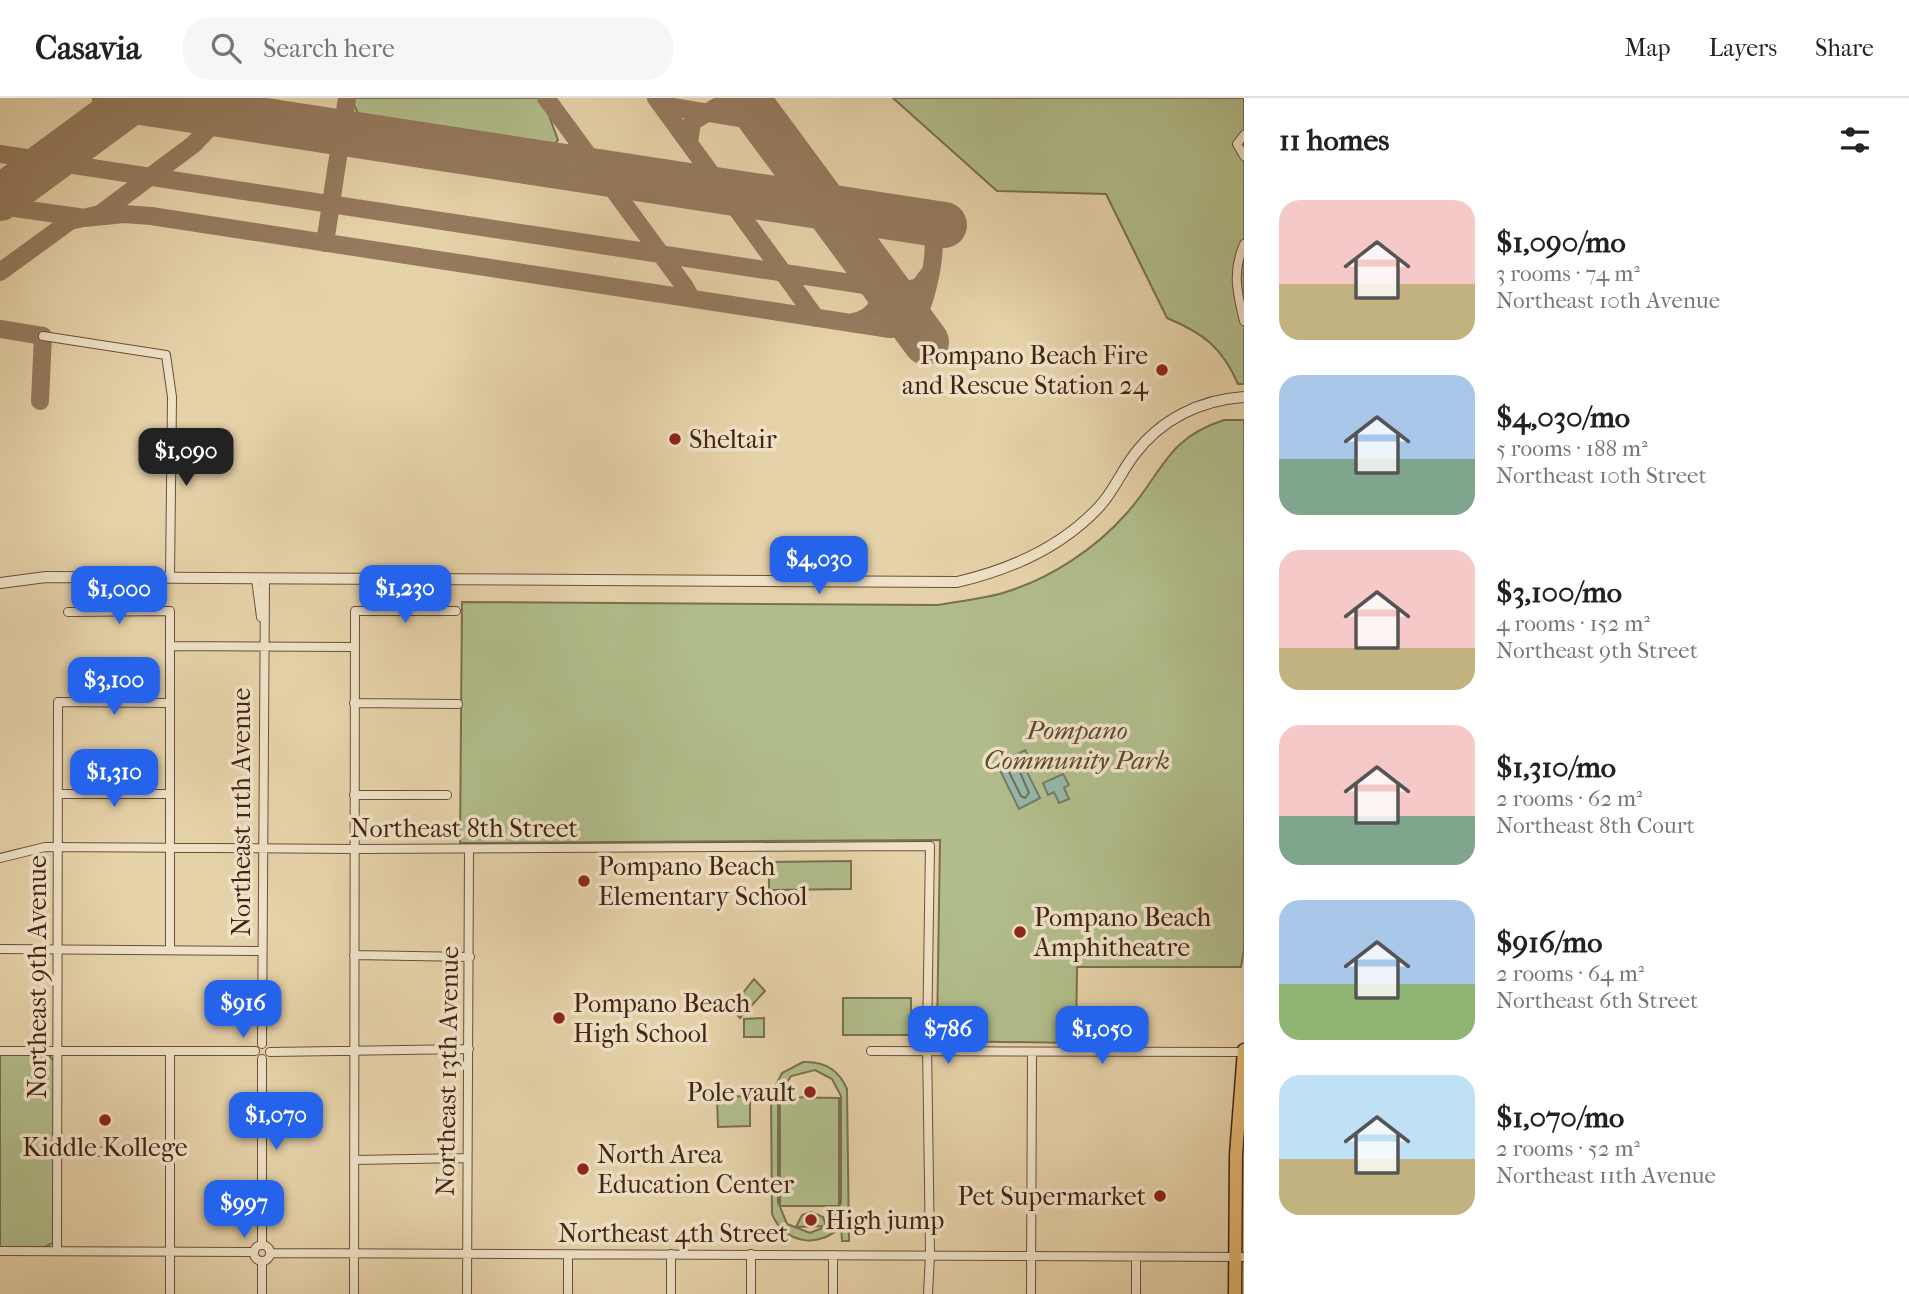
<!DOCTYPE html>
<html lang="en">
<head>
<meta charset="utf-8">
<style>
  :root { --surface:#fff; --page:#f6f6f6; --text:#222; --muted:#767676; --line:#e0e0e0; --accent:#2563eb }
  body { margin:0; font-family:"IM FELL French Canon",serif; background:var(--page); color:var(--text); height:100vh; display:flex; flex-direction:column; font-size:26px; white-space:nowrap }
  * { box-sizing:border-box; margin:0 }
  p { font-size:23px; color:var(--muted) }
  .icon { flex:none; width:38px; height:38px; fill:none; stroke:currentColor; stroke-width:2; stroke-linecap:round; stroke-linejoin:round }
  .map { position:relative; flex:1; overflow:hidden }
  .panel { display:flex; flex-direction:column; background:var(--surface); width:665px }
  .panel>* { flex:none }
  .price { position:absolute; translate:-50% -60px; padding:0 16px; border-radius:14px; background:var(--accent); color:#fff; font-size:23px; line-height:46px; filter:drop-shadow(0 2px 4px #0008) }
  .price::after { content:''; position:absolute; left:50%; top:42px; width:21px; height:16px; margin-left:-10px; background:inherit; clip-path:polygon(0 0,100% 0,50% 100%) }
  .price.on { background:#222; color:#fff }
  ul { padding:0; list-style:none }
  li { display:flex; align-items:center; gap:21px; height:175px; padding:0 35px }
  li span { display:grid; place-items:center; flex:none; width:196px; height:140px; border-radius:21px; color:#555 }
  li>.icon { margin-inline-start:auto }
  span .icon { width:84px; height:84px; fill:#fffc; stroke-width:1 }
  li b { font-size:30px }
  h2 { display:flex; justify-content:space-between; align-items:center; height:84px; padding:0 35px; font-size:30px }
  header { display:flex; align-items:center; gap:42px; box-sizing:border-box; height:98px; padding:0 35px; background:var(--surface); border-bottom:2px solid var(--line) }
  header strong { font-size:33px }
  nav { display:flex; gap:38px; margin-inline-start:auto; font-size:24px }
  .search { width:490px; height:63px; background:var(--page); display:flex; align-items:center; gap:18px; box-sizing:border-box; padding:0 24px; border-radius:28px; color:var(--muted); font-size:26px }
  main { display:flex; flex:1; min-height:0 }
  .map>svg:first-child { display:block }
  .green { fill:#b1bd8b; stroke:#7a7050; stroke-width:2; fill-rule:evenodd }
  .water { fill:#96b8a8; stroke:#757c6d; stroke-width:2 }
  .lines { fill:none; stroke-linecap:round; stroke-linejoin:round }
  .shore { stroke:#6d6e5e; stroke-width:2 }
  .taxiway { stroke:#957a5e; stroke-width:18 }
  .runway { stroke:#957a5e; stroke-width:46 }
  .minor-casing { stroke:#6c4f39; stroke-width:10 }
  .tertiary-casing { stroke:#6c4f39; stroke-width:12 }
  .primary-casing { stroke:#442314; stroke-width:15 }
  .minor { stroke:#efe2c7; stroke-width:8 }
  .tertiary { stroke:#efe2c7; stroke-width:10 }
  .primary { stroke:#e3b974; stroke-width:12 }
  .poi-dot { fill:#8f2418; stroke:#efe2c7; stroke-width:2.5 }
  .labels { text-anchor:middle; stroke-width:7; stroke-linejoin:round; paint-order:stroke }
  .poi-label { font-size:26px; fill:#442314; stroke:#efe2c7; text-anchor:start }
  .park-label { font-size:26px; font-style:italic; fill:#5f4a32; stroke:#efe2c7 }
  .street-label { font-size:26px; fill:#442314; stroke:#efe2c7 }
</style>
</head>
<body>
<header>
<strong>Casavia</strong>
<div class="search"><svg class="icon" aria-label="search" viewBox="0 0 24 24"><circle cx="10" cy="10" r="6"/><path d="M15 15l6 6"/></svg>Search here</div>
<nav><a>Map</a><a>Layers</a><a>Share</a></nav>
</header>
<main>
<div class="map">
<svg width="1244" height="1196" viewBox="0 0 1244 1196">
  <rect width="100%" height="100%" fill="#e6d2a9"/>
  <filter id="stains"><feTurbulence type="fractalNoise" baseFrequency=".00286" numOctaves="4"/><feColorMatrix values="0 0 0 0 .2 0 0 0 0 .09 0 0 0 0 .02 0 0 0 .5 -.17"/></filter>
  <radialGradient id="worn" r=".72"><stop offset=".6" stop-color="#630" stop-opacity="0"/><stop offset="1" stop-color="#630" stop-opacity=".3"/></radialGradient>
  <!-- green -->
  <path class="green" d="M355 0H538L548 15 558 42 552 49 365 20 360 19 354 7Z
    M893 0H1244V286H1238C1222 249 1203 235 1167 220L1106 96 997 93Z
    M1224 322H1244V851L1241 869H1077L1076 945 942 943 937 936 940 742 460 745 462 504 937 507C959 503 984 501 1006 494 1051 480 1095 451 1126 416 1163 375 1165 341 1224 322Z
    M851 763V791L769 792V764Z
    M754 881 765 893 740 920 731 910Z
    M843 900H911V937H843Z
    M764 920V939H744V921Z
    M0 957H49L54 963 53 1145 45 1149H0Z
    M803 964C824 963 839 972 847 991L849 1143H842L841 1128C820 1151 784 1146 772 1116L771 997 782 975ZM815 972 832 981 841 998V1104L832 1126 810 1135 787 1126 778 1104V998L791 978Z
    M750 998V1028L718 1029 717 999Z
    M780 999 839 1000V1108H780Z
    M811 1114 823 1119 826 1128 796 1129 802 1117Z"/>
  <!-- water -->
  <path class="water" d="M1025 652 1033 668 1026 672 1040 700 1019 711 997 666Z
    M1063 676 1069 687 1064 690 1069 701 1059 705 1054 694 1048 697 1043 685Z"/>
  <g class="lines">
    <!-- shore -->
    <path class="shore" d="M1016 665 1029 695 1025 700 1021 698 1008 672Z"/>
    <!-- taxiway -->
    <path class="taxiway" d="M546 0 685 189 691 200
      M656 0 816 220
      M661 7 764 24
      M689 45 692 24 731 0
      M0 56 904 193 919 189 929 176
      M0 108 85 120 124 116 151 118 890 231 912 225C925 213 936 159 933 141 931 132 923 125 914 122
      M325 145 347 0
      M0 174 70 123 100 116 194 46 237 0
      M853 224C872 221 879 208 884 190
      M0 231 43 238 40 303"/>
    <!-- runway -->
    <path class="runway" d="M115 0 944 127
      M746 0 926 244
      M0 100 136 0"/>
    <!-- minor casing -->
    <g class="minor-casing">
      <path id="minor" d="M1244 37 1237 46 1244 58
        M1244 146C1232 173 1237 195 1244 223
        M43 238 166 257 172 299 170 480
        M256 481 261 519
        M68 514 170 513V852
        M170 548 354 549
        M354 605 458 606
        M58 696H170
        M354 697H447
        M0 760 45 749 354 751 930 748 927 945 930 1157 928 1196
        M0 851 262 853
        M354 857 470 859
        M262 946 265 481
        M0 953H255
        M170 953V1196
        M871 953 1244 954
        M270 954 469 951
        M59 1053 171 1055
        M354 1062 467 1060
        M254 1155a8 8 0 1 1 16 0a8 8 0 1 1-16 0Z
        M262 1147V961
        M0 1153 254 1154
        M57 1153 58 604 170 605
        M270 1155 1244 1159
        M262 1196V1163
        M354 1196 355 513H456
        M467 1196 469 751
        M568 1196V1156
        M671 1196V1156
        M751 1196V1156
        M833 1196V1157
        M1031 1196 1032 954
        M1136 1196V1159"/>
    </g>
    <!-- tertiary casing -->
    <g class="tertiary-casing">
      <path id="tertiary" d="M0 485 46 479 957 484C1009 472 1060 450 1098 410 1113 395 1121 374 1134 357 1161 321 1200 302 1244 299"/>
    </g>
    <!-- primary casing -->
    <g class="primary-casing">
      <path id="primary" d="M1235 1196 1236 1057 1244 952"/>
    </g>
    <!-- minor -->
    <use href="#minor" class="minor"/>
    <!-- tertiary -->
    <use href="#tertiary" class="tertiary"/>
    <!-- primary -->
    <use href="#primary" class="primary"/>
  </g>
  <!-- markers -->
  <g class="poi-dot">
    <circle cx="1162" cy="272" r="7"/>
    <circle cx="675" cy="341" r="7"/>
    <circle cx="584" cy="783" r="7"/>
    <circle cx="1020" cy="834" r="7"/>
    <circle cx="559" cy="920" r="7"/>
    <circle cx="810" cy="994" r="7"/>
    <circle cx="105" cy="1022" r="7"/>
    <circle cx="583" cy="1071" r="7"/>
    <circle cx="1160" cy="1098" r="7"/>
    <circle cx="811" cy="1122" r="7"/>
  </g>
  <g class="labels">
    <!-- poi labels -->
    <g class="poi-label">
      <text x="1148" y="266" text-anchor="end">Pompano Beach Fire<tspan x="1148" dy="30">and Rescue Station 24</tspan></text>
      <text x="689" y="350">Sheltair</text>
      <text x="598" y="777">Pompano Beach<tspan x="598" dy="30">Elementary School</tspan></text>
      <text x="1034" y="828">Pompano Beach<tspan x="1034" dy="30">Amphitheatre</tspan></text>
      <text x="573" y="914">Pompano Beach<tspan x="573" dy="30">High School</tspan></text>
      <text x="796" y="1003" text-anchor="end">Pole vault</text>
      <text x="105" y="1058" text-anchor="middle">Kiddle Kollege</text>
      <text x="597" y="1065">North Area<tspan x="597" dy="30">Education Center</tspan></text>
      <text x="1146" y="1107" text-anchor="end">Pet Supermarket</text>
      <text x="825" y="1131">High jump</text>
    </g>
    <!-- park labels -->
    <g class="park-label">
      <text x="1077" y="641">Pompano<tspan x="1077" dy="30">Community Park</tspan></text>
    </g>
    <!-- street labels -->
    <g class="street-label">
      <text transform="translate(241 714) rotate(-90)" y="9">Northeast 11th Avenue</text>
      <text x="464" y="739">Northeast 8th Street</text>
      <text transform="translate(37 879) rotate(-90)" y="9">Northeast 9th Avenue</text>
      <text transform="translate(447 973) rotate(-89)" y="9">Northeast 13th Avenue</text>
      <text x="673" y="1144">Northeast 4th Street</text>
    </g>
  </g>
  <rect width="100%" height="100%" filter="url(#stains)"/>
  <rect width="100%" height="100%" fill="url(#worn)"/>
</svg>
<b class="price on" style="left:186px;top:390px">$1,090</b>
<b class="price" style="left:819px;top:498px">$4,030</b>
<b class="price" style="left:405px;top:527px">$1,230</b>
<b class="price" style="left:119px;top:528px">$1,000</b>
<b class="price" style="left:114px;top:619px">$3,100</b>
<b class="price" style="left:114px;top:711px">$1,310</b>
<b class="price" style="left:243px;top:942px">$916</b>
<b class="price" style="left:948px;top:968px">$786</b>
<b class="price" style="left:1102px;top:968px">$1,050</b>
<b class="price" style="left:276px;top:1054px">$1,070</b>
<b class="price" style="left:244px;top:1142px">$997</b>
</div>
<section class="panel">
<h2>11 homes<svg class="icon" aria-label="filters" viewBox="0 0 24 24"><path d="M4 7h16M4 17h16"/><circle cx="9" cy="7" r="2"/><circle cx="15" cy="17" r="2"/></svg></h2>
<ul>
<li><span style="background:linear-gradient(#f6c9c9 60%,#c2b280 0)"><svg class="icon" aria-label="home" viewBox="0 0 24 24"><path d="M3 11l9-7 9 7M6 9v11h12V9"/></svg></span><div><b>$1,090/mo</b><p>3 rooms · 74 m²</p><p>Northeast 10th Avenue</p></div></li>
<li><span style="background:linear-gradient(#a9c7e8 60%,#7fa58c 0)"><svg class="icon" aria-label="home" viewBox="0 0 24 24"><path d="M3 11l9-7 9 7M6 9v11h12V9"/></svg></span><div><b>$4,030/mo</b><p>5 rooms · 188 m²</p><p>Northeast 10th Street</p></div></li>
<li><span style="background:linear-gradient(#f6c9c9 70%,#c2b280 0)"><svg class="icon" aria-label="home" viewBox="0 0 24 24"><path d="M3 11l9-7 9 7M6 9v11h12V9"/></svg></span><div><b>$3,100/mo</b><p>4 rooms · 152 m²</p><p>Northeast 9th Street</p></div></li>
<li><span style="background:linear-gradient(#f6c9c9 65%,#7fa58c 0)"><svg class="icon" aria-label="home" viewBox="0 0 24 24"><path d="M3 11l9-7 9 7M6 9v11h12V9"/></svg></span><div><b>$1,310/mo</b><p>2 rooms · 62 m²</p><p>Northeast 8th Court</p></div></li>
<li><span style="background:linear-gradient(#a9c7e8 60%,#8fb573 0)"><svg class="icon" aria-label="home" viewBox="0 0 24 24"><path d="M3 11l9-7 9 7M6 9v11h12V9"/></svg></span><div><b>$916/mo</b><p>2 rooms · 64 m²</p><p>Northeast 6th Street</p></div></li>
<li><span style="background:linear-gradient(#bfe0f5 60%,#c2b280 0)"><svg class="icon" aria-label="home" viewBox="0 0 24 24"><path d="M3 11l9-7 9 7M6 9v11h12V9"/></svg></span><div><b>$1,070/mo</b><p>2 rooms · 52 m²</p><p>Northeast 11th Avenue</p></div></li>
</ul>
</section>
</main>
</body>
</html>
